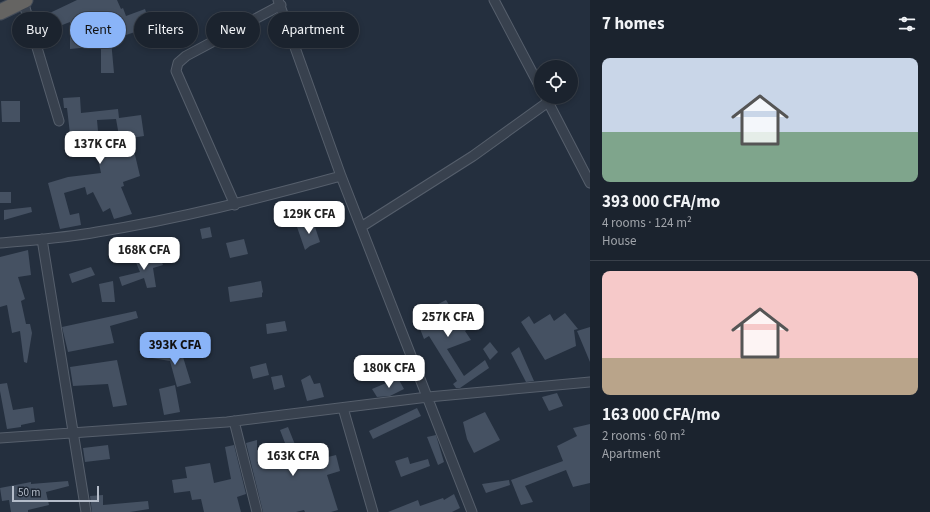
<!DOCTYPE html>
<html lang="en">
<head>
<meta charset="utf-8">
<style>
  :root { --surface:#1b232e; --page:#242b36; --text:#f1f3f6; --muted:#a0a4aa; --line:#39404a; --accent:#8ab4f8 }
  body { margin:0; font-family:"Source Sans 3",sans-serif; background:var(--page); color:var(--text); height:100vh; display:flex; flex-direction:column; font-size:15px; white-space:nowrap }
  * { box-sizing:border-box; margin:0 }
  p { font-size:13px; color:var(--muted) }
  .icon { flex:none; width:22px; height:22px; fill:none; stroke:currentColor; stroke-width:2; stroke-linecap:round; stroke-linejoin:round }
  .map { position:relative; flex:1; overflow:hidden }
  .drawer { display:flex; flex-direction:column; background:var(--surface); width:340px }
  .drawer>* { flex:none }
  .hud { position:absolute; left:12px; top:12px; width:380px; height:36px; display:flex; gap:8px }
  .buttons { position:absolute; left:534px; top:60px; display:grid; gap:8px }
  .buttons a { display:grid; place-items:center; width:44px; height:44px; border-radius:50%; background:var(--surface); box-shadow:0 2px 6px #0003,0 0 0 1px var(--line); font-size:20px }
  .scale { position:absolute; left:12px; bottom:10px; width:87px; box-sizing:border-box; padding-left:4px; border:2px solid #b4bcc9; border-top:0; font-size:11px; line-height:14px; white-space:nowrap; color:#b4bcc9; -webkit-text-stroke:3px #1d2633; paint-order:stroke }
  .price { position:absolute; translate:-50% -34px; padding:0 9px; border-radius:8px; background:#fff; color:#222; font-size:13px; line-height:26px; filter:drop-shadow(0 1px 2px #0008) }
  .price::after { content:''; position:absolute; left:50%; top:24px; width:12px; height:9px; margin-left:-6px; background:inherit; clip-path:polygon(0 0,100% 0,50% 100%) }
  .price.on { background:var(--accent); color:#111 }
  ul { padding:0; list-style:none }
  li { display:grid; align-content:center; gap:8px; height:212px; padding:0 12px }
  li+li { border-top:1px solid var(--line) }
  li span { display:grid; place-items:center; height:124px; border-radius:8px; color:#555 }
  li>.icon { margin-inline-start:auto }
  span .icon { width:72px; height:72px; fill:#fffc; stroke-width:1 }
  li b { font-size:17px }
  h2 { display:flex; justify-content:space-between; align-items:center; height:48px; padding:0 12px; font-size:17px }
  .chip { padding:0 14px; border-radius:18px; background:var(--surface); box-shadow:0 2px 6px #0003,0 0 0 1px var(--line); font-size:14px; line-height:36px }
  .chip.on { background:var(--accent); color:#111 }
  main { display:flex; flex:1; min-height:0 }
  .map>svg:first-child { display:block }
  .building { fill:#455162 }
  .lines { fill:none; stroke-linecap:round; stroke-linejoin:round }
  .minor-casing { stroke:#565f6c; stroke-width:11 }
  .trunk-casing { stroke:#434c59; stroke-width:17 }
  .minor { stroke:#38414e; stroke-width:9 }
  .trunk { stroke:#656462; stroke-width:15 }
</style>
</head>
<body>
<main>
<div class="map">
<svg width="590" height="512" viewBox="0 0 590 512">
  <rect width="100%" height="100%" fill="#242f3e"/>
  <!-- building -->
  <path class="building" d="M77 0H117L121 9 123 8 126 16 145 9 151 28 142 31 141 30 111 40 114 73H101V46L70 49V22L39 34 35 20Z
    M80 97 81 113 118 109 119 118 141 115 144 136 131 138 140 176 123 182 124 186 121 187 132 214 114 219 110 208 103 212 93 192 87 195 85 187 64 193 70 215 79 213 81 225 60 229 48 183 68 177 101 173 96 148 121 147 116 119 97 120 98 131 70 134 67 108H64L63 98Z
    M1 101H20V122H2Z
    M0 192H11V203H0Z
    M31 207 32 212 4 220V210Z
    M313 221 320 242 310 246 305 250 297 227Z
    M210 227 212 237 202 239 200 229Z
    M244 239 248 254 230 258 226 243Z
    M28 250 31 275 18 277 25 299 21 301 26 324H30L32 333 27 363 24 362 20 331 12 333 7 305 0 307V257Z
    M159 254 163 265 153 268 156 287 147 288 144 278 122 286 119 277 140 272 135 260Z
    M91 267 95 275 72 283 69 274Z
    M113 281 115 302H102L99 284Z
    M261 281 263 292 262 293V297L230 302 228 287Z
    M446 300 460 322 469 318 472 326 465 331 471 340 447 349 464 376 485 360 489 368 460 388H456L453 384 457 381 429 336 424 339 415 316Z
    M136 311 138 318 110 326 114 343 68 352 62 327Z
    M565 313 578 329 574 330 576 346 545 360 521 322 529 316 534 324 550 314 554 321Z
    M285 321 287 331 267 334 266 324Z
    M590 327V362L577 331Z
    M490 342 498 352 490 360 483 349Z
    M519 347 534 381 526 382 511 353Z
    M176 350 177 357H183L191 383 177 387 170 361 146 357V355Z
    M117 360 127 405 113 407 108 384 73 386 70 367Z
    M266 363 269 375 253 379 250 367Z
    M282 375 285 387 274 390 271 377Z
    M310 375 314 384 320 383 324 397 307 401 301 380Z
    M398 378 404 389 390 396 377 397 372 389Z
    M7 383 13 410 33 407 35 422 21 425V427L7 429 0 391V384Z
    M175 385 180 412 164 415 159 389Z
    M557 393 563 406 549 411 542 397Z
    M417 408 421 416 373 439 369 431Z
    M485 412 500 440 474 453 467 439 463 422Z
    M590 424V483L573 487 566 470 525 486 533 502 521 505 511 480 563 461 557 446 577 436 573 428Z
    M288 427 296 447 309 443 316 460 336 455 340 471 327 475 338 510 331 512H305L304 510 296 512H263L246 443 257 440V450L285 443 280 430Z
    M436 435 444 462 438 465 427 437Z
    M108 445 110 459 85 462 83 448Z
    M234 445 246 494 237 497 241 512H204L201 499 192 500 190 491 174 493 172 480 187 478 185 467 210 463 214 483 231 479 225 447Z
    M408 457 410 464 428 459 430 466 401 477 395 461Z
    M509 480 510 485 486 493 482 484Z
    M68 481 69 486 46 492 49 505 28 510V512H11L9 500 2 501 0 488 31 482V484Z
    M454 494 460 508 452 512H388L418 500 420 506 443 498 444 500Z
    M103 495V505L148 501 149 509 130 512H92L90 496Z"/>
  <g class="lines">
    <!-- minor casing -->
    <g class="minor-casing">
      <path id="minor" d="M278 0 341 176 472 512
        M494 0 541 89
        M23 1 59 121
        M546 98 590 183
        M235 205 176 71 178 63 186 56 281 5
        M361 227 473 156 548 102
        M42 239 86 512
        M0 243C32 240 65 238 97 232 179 219 260 198 341 176
        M343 408 373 512
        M234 421 257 512
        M0 438 227 422 428 397 590 382"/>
    </g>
    <!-- trunk casing -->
    <g class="trunk-casing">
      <path id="trunk" d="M0 12 25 0"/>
    </g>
    <!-- minor -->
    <use href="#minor" class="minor"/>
    <!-- trunk -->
    <use href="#trunk" class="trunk"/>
  </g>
</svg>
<div class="buttons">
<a><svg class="icon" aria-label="locate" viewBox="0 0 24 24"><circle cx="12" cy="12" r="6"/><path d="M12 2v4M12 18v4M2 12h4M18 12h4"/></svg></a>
</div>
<div class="scale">50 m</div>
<b class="price" style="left:100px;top:165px">137K CFA</b>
<b class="price" style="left:309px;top:235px">129K CFA</b>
<b class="price" style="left:144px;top:271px">168K CFA</b>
<b class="price" style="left:448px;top:338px">257K CFA</b>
<b class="price on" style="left:175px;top:366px">393K CFA</b>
<b class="price" style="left:389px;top:389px">180K CFA</b>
<b class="price" style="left:293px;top:477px">163K CFA</b>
<div class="hud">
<a class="chip">Buy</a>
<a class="chip on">Rent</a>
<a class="chip">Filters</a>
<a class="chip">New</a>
<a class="chip">Apartment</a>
</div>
</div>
<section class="drawer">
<h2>7 homes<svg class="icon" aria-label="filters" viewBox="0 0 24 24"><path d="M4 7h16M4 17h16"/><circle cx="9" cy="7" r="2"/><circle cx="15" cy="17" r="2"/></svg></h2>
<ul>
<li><span style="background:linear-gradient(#c9d6e8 60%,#7fa58c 0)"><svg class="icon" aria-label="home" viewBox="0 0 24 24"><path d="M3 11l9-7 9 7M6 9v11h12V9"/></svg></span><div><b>393 000 CFA/mo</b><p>4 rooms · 124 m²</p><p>House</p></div></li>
<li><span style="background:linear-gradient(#f6c9c9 70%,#b9a48a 0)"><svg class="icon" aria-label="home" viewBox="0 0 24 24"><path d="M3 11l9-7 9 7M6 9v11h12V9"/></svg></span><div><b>163 000 CFA/mo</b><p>2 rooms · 60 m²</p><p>Apartment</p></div></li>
</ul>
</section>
</main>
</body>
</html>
